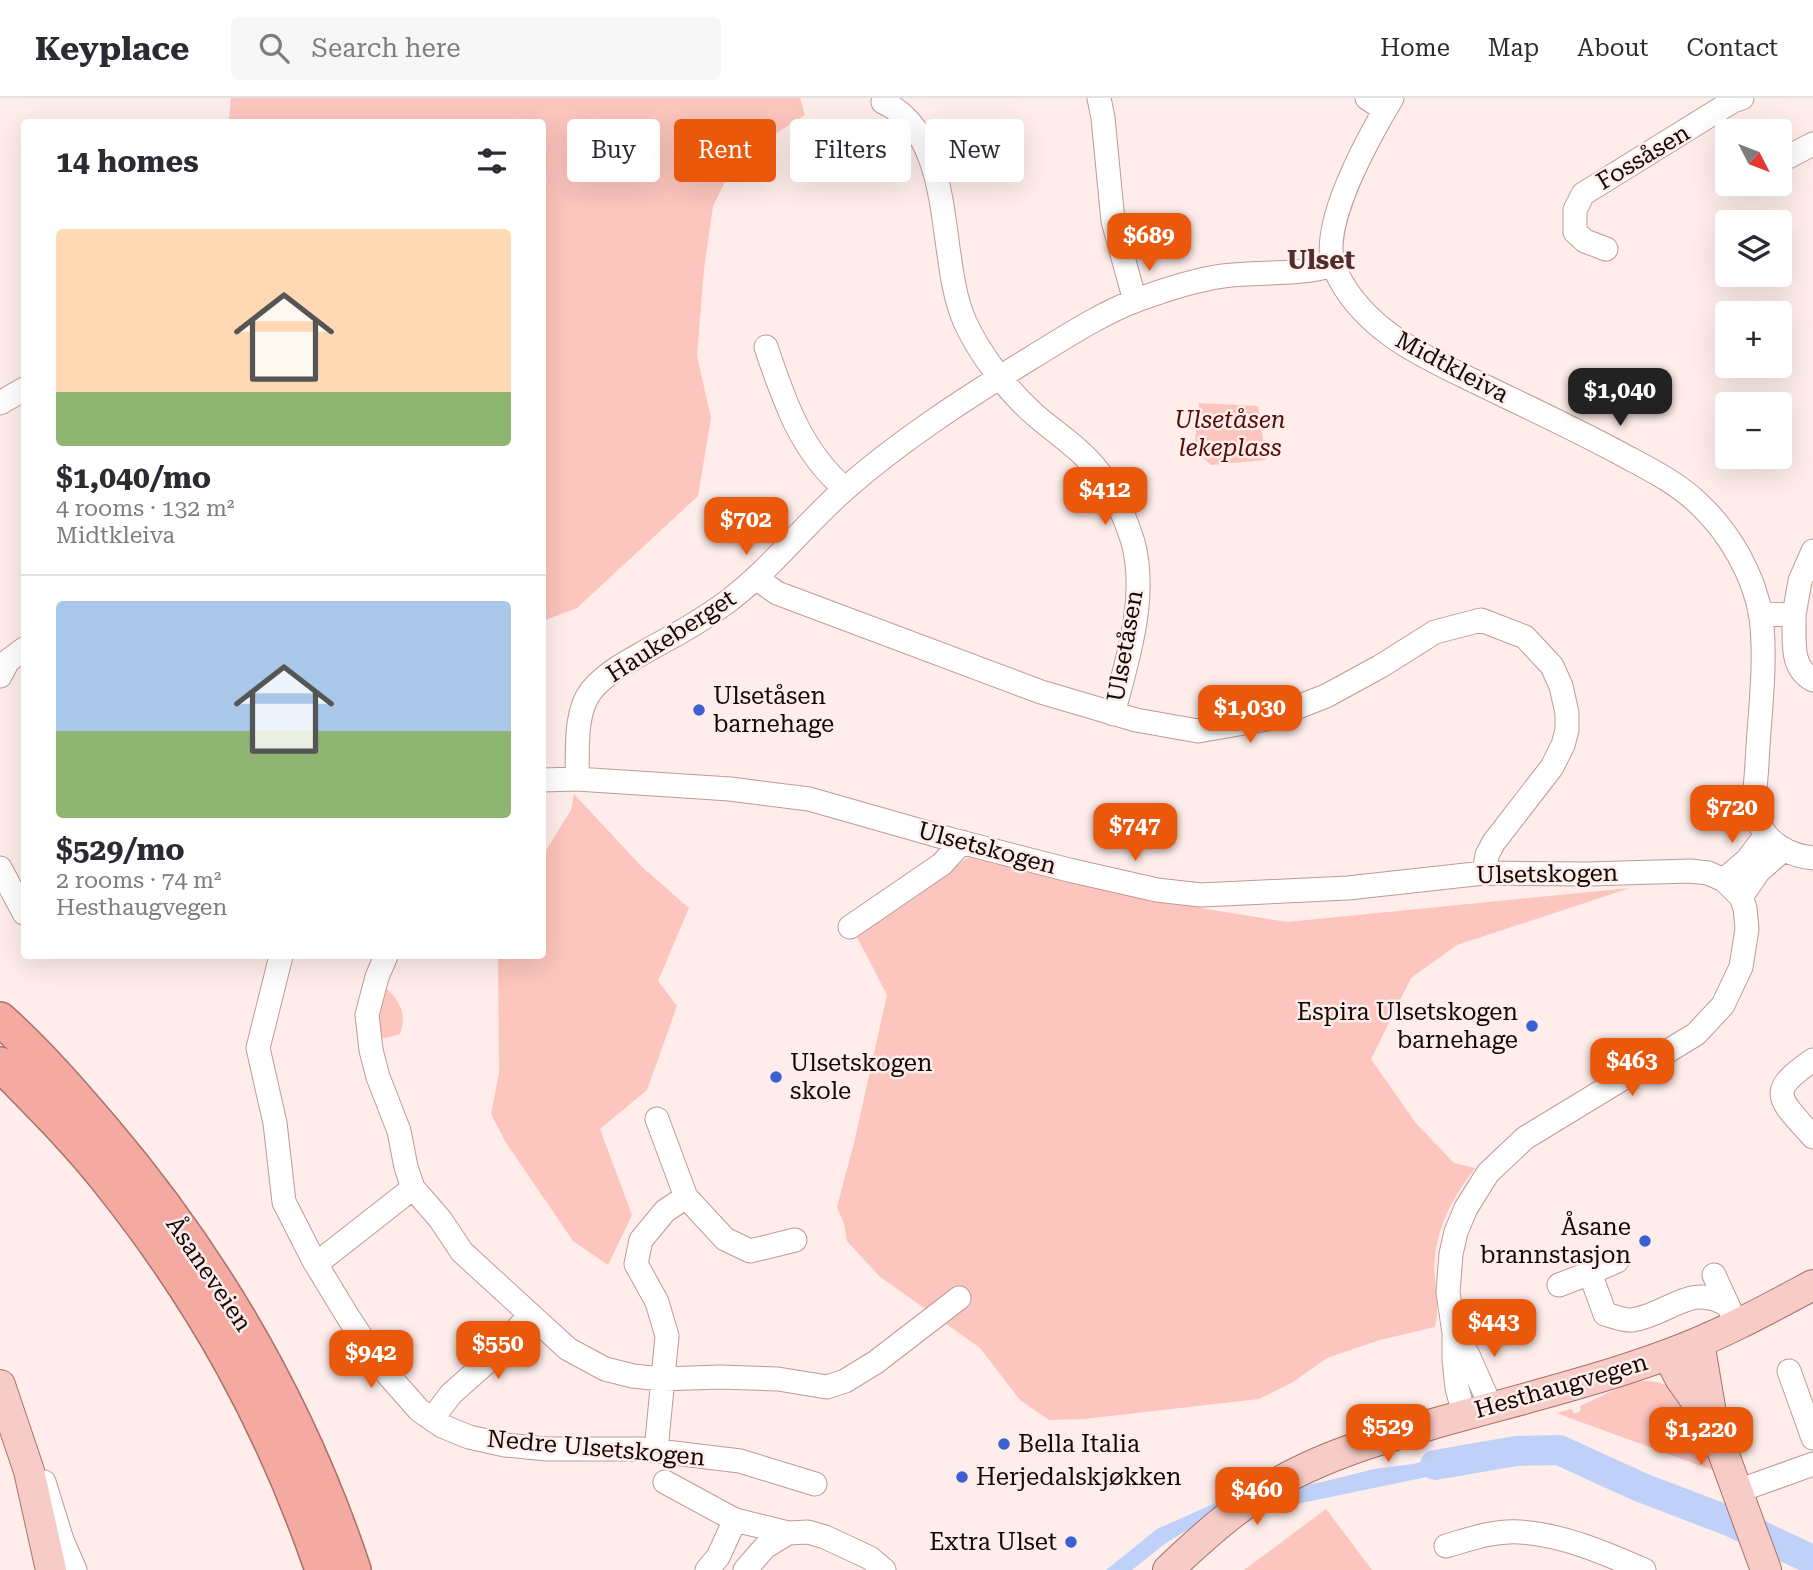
<!DOCTYPE html>
<html lang="en">
<head>
<meta charset="utf-8">
<style>
  :root { --surface:#fff; --page:#f7f7f7; --text:#2b2b33; --muted:#7c7c81; --line:#e1e1e2; --accent:#ea580c }
  body { margin:0; font-family:"Roboto Serif",serif; background:var(--page); color:var(--text); height:100vh; display:flex; flex-direction:column; font-size:26px; white-space:nowrap }
  * { box-sizing:border-box; margin:0 }
  p { font-size:23px; color:var(--muted) }
  .icon { flex:none; width:38px; height:38px; fill:none; stroke:currentColor; stroke-width:2; stroke-linecap:round; stroke-linejoin:round }
  .map { position:relative; flex:1; overflow:hidden }
  .drawer { position:absolute; left:21px; top:21px; width:525px; height:840px; display:flex; flex-direction:column; background:var(--surface); border-radius:7px; box-shadow:0 7px 28px #0002 }
  .drawer>* { flex:none }
  .hud { position:absolute; left:567px; top:21px; width:665px; height:63px; display:flex; gap:14px }
  .needle { width:46px; rotate:132deg }
  .fabs { position:absolute; left:1715px; top:21px; display:grid; gap:14px }
  .fabs a { display:grid; place-items:center; width:77px; height:77px; border-radius:7px; background:var(--surface); box-shadow:0 7px 28px #0002; font-size:35px }
  .price { position:absolute; translate:-50% -60px; padding:0 16px; border-radius:14px; background:var(--accent); color:#fff; font-size:23px; line-height:46px; filter:drop-shadow(0 2px 4px #0008) }
  .price::after { content:''; position:absolute; left:50%; top:42px; width:21px; height:16px; margin-left:-10px; background:inherit; clip-path:polygon(0 0,100% 0,50% 100%) }
  .price.active { background:#222; color:#fff }
  ul { padding:0; list-style:none }
  li { display:grid; align-content:center; gap:14px; height:371px; padding:0 35px }
  li+li { border-top:2px solid var(--line) }
  li span { display:grid; place-items:center; height:217px; border-radius:7px; color:#555 }
  li>.icon { margin-inline-start:auto }
  span .icon { width:126px; height:126px; fill:#fffc; stroke-width:1 }
  li b { font-size:30px }
  h2 { display:flex; justify-content:space-between; align-items:center; height:84px; padding:0 35px; font-size:30px }
  .chip { padding:0 24px; border-radius:7px; background:var(--surface); box-shadow:0 7px 28px #0002; font-size:24px; line-height:63px }
  .chip.active { background:var(--accent); color:#fff }
  header { display:flex; align-items:center; gap:42px; box-sizing:border-box; height:98px; padding:0 35px; background:var(--surface); border-bottom:2px solid var(--line) }
  header strong { font-size:33px }
  nav { display:flex; gap:38px; margin-inline-start:auto; font-size:24px }
  .search { width:490px; height:63px; background:var(--page); display:flex; align-items:center; gap:18px; box-sizing:border-box; padding:0 24px; border-radius:7px; color:var(--muted); font-size:26px }
  .map>svg:first-child { display:block }
  .green { fill:#fcc5bd }
  .water { fill:#c0d1f9 }
  .lines { fill:none; stroke-linecap:round; stroke-linejoin:round }
  .river { stroke:#c0d1f9; stroke-width:30 }
  .minor-casing { stroke:#c19a95; stroke-width:25 }
  .major-casing { stroke:#a6716a; stroke-width:32 }
  .highway-casing { stroke:#a6716a; stroke-width:36 }
  .minor { stroke:#fff; stroke-width:23 }
  .major { stroke:#f8ccc6; stroke-width:30 }
  .highway { stroke:#f4aaa0; stroke-width:33 }
  .poi-dot { fill:#3c60d1; stroke:#feedea; stroke-width:2.5 }
  .labels { text-anchor:middle; stroke-width:5; stroke-linejoin:round; paint-order:stroke }
  .street-label { font-size:24px; fill:#140806; stroke:#feedea }
  .park-label { font-size:24px; font-style:italic; fill:#510b0a; stroke:#feedea }
  .poi-label { font-size:24px; fill:#140806; stroke:#feedea; text-anchor:start }
  .neighbourhood-label { font-size:26px; font-weight:bold; fill:#4f2f2b; stroke:#feedea }
</style>
</head>
<body>
<header>
<strong>Keyplace</strong>
<div class="search"><svg class="icon" aria-label="search" viewBox="0 0 24 24"><circle cx="10" cy="10" r="6"/><path d="M15 15l6 6"/></svg>Search here</div>
<nav><a>Home</a><a>Map</a><a>About</a><a>Contact</a></nav>
</header>
<div class="map">
<svg width="1813" height="1472" viewBox="0 0 1813 1472">
  <rect width="100%" height="100%" fill="#feedea"/>
  <!-- green -->
  <path class="green" d="M231 0H800L805 17 737 60 713 108 704 171 697 258 711 320 698 398 577 510 543 523 542 24H229Z
    M1199 305 1258 308 1266 362 1211 367 1194 352Z
    M574 696 642 769 689 810 658 883 677 908 647 992 600 1031 632 1117 608 1167 573 1143 505 1043 491 1016 499 975 498 858H542L543 757 571 712Z
    M975 755 1076 783 1206 811 1287 824 1630 790 1457 847 1411 880 1371 961 1415 1024 1454 1065 1475 1070C1454 1099 1440 1121 1435 1158 1432 1181 1441 1206 1435 1229L1380 1242 1327 1260 1293 1284 1259 1301 1084 1321 1049 1322 1020 1302 980 1250 879 1178 847 1143 844 1126 837 1109 855 1041 887 897 855 835Z
    M378 887H382C398 900 408 914 400 936L386 940H377Z
    M1642 1283C1695 1282 1701 1333 1715 1373L1556 1315 1572 1311 1574 1316 1581 1313 1580 1308 1625 1287Z
    M1326 1411 1372 1472H1244Z"/>
  <!-- water -->
  <path class="water" d="M1476 1350 1470 1370 1224 1421 1189 1431 1166 1445 1132 1472H1106L1157 1431 1222 1402 1322 1384 1374 1371 1413 1366Z"/>
  <g class="lines">
    <!-- river -->
    <path class="river" d="M1435 1367 1516 1353 1559 1352 1640 1389 1729 1423 1813 1462"/>
    <!-- minor casing -->
    <g class="minor-casing">
      <path id="minor" d="M1099 0 1103 20 1113 123 1135 203
        M1367 0 1385 12
        M1392 0C1370 37 1321 123 1333 166 1335 174 1341 183 1345 190 1376 238 1427 260 1476 284 1525 308 1575 331 1623 357 1649 371 1676 384 1698 405 1729 434 1754 476 1761 519 1767 567 1759 618 1757 666 1756 684 1752 707 1759 724 1767 746 1791 758 1813 760
        M883 4C958 40 936 159 965 224 980 257 1008 293 1035 317 1056 335 1081 351 1098 373 1115 394 1125 419 1133 444 1148 500 1127 563 1113 616
        M1784 61 1813 46
        M1606 151 1585 143 1575 134V112L1583 96 1733 3 1742 0
        M766 249C784 303 801 353 845 391
        M0 305 24 291
        M756 480 777 495 1041 594 1136 622 1198 633 1267 621 1326 598 1381 568 1435 534 1481 522 1525 539 1552 568 1561 588 1567 615V632L1563 647 1552 669 1494 744 1487 757 1484 775
        M1760 516 1794 517 1800 483 1813 453
        M1794 517C1795 541 1789 569 1813 582
        M0 578 8 563 24 551
        M577 681C578 654 574 615 591 593 607 573 633 561 655 548 680 535 704 521 727 504 771 471 804 427 845 391 902 341 966 300 1031 260 1064 240 1100 216 1137 202 1164 192 1194 182 1223 178 1260 173 1297 178 1333 167
        M542 682 577 681 730 691 809 701 953 742 1069 772 1157 792 1201 797 1348 790 1484 775 1588 776 1690 773 1708 775 1724 782 1741 799 1745 810 1747 831 1741 869 1723 907 1696 936 1525 1040 1488 1075 1466 1110 1456 1134 1451 1156 1448 1194 1454 1235V1261L1457 1290 1464 1316
        M0 770 24 815
        M1724 782 1747 762 1766 737
        M1741 799 1759 773 1784 751
        M850 829 942 766 962 744
        M281 858 258 950 275 1025 284 1104 314 1163 350 1222 382 1270 419 1312 442 1328 469 1339 505 1347 547 1351H641L740 1363 815 1386
        M386 858 377 879 367 917 371 952 378 979 399 1033 406 1069 413 1090 440 1121 462 1154 568 1251 605 1271 633 1278 662 1281 720 1279 778 1281 827 1289 845 1283 876 1264 959 1200
        M1813 962C1765 995 1779 1000 1813 1039
        M657 1021 686 1099
        M1617 1163 1590 1175 1605 1216C1613 1218 1624 1223 1632 1222 1668 1217 1691 1184 1727 1207
        M316 1166 413 1090
        M1714 1177 1730 1212
        M1559 1187 1590 1175
        M1455 1237 1468 1257 1491 1309
        M1789 1273 1813 1340
        M432 1321 451 1296 487 1264 530 1217
        M656 1353 667 1238 657 1204 636 1166 641 1142 665 1113 686 1099 725 1141 750 1153 795 1142
        M44 1384 62 1442 75 1472
        M665 1384 735 1422 788 1435 808 1434 825 1439 870 1460 884 1472
        M1738 1393 1813 1366
        M1446 1448C1470 1441 1495 1432 1520 1434 1564 1437 1605 1455 1644 1472
        M707 1472 718 1459 735 1422
        M745 1472 765 1449 788 1435"/>
    </g>
    <!-- major casing -->
    <g class="major-casing">
      <path id="major" d="M1699 1244 1713 1327 1766 1472
        M1668 1257 1680 1280 1709 1321
        M0 1287 29 1373 51 1472
        M1168 1472C1209 1433 1252 1395 1304 1371 1344 1352 1387 1339 1429 1327 1509 1304 1591 1285 1669 1256 1719 1238 1766 1212 1813 1187"/>
    </g>
    <!-- highway casing -->
    <g class="highway-casing">
      <path id="highway" d="M0 921C38 955 72 994 105 1033 216 1164 300 1309 354 1472
        M0 966C37 1004 75 1041 108 1083 204 1203 272 1326 322 1472"/>
    </g>
    <!-- minor -->
    <use href="#minor" class="minor"/>
    <!-- major -->
    <use href="#major" class="major"/>
    <!-- highway -->
    <use href="#highway" class="highway"/>
  </g>
  <!-- markers -->
  <g class="poi-dot">
    <circle cx="699" cy="612" r="7"/>
    <circle cx="1532" cy="928" r="7"/>
    <circle cx="776" cy="979" r="7"/>
    <circle cx="1645" cy="1143" r="7"/>
    <circle cx="1004" cy="1346" r="7"/>
    <circle cx="962" cy="1379" r="7"/>
    <circle cx="1071" cy="1444" r="7"/>
  </g>
  <g class="labels">
    <!-- street labels -->
    <g class="street-label">
      <text transform="translate(1643 59) rotate(-31)" y="8">Fossåsen</text>
      <text transform="translate(1452 269) rotate(28)" y="8">Midtkleiva</text>
      <text transform="translate(671 538) rotate(-33)" y="8">Haukeberget</text>
      <text transform="translate(1125 548) rotate(-80)" y="8">Ulsetåsen</text>
      <text transform="translate(987 750) rotate(15)" y="8">Ulsetskogen</text>
      <text transform="translate(1547 776) rotate(-1)" y="8">Ulsetskogen</text>
      <text transform="translate(209 1176) rotate(56)" y="8">Åsaneveien</text>
      <text transform="translate(1561 1288) rotate(-16)" y="8">Hesthaugvegen</text>
      <text transform="translate(596 1350) rotate(5)" y="8">Nedre Ulsetskogen</text>
    </g>
    <!-- park labels -->
    <g class="park-label">
      <text x="1230" y="330">Ulsetåsen<tspan x="1230" dy="28">lekeplass</tspan></text>
    </g>
    <!-- poi labels -->
    <g class="poi-label">
      <text x="713" y="606">Ulsetåsen<tspan x="713" dy="28">barnehage</tspan></text>
      <text x="1518" y="922" text-anchor="end">Espira Ulsetskogen<tspan x="1518" dy="28">barnehage</tspan></text>
      <text x="790" y="973">Ulsetskogen<tspan x="790" dy="28">skole</tspan></text>
      <text x="1631" y="1137" text-anchor="end">Åsane<tspan x="1631" dy="28">brannstasjon</tspan></text>
      <text x="1018" y="1354">Bella Italia</text>
      <text x="976" y="1387">Herjedalskjøkken</text>
      <text x="1057" y="1452" text-anchor="end">Extra Ulset</text>
    </g>
    <!-- neighbourhood labels -->
    <g class="neighbourhood-label">
      <text x="1321" y="171">Ulset</text>
    </g>
  </g>
</svg>
<div class="fabs">
<a><svg class="needle" viewBox="-14 -14 28 28"><path d="M0-13l5 13h-10z" fill="#e53935"/><path d="M0 13l5-13h-10z" fill="#7c7c81"/></svg></a>
<a><svg class="icon" aria-label="layers" viewBox="0 0 24 24"><path d="M12 4l9 5-9 5-9-5zM3 14l9 5 9-5"/></svg></a>
<a>+</a>
<a>−</a>
</div>
<b class="price" style="left:1149px;top:175px">$689</b>
<b class="price active" style="left:1620px;top:330px">$1,040</b>
<b class="price" style="left:1105px;top:429px">$412</b>
<b class="price" style="left:746px;top:459px">$702</b>
<b class="price" style="left:1250px;top:647px">$1,030</b>
<b class="price" style="left:1732px;top:747px">$720</b>
<b class="price" style="left:1135px;top:765px">$747</b>
<b class="price" style="left:1632px;top:1000px">$463</b>
<b class="price" style="left:1494px;top:1261px">$443</b>
<b class="price" style="left:498px;top:1283px">$550</b>
<b class="price" style="left:371px;top:1292px">$942</b>
<b class="price" style="left:1388px;top:1366px">$529</b>
<b class="price" style="left:1701px;top:1369px">$1,220</b>
<b class="price" style="left:1257px;top:1429px">$460</b>
<div class="hud">
<a class="chip">Buy</a>
<a class="chip active">Rent</a>
<a class="chip">Filters</a>
<a class="chip">New</a>
</div>
<section class="drawer">
<h2>14 homes<svg class="icon" aria-label="filters" viewBox="0 0 24 24"><path d="M4 7h16M4 17h16"/><circle cx="9" cy="7" r="2"/><circle cx="15" cy="17" r="2"/></svg></h2>
<ul>
<li><span style="background:linear-gradient(#ffd9b3 75%,#8fb573 0)"><svg class="icon" aria-label="home" viewBox="0 0 24 24"><path d="M3 11l9-7 9 7M6 9v11h12V9"/></svg></span><div><b>$1,040/mo</b><p>4 rooms · 132 m²</p><p>Midtkleiva</p></div></li>
<li><span style="background:linear-gradient(#a9c7e8 60%,#8fb573 0)"><svg class="icon" aria-label="home" viewBox="0 0 24 24"><path d="M3 11l9-7 9 7M6 9v11h12V9"/></svg></span><div><b>$529/mo</b><p>2 rooms · 74 m²</p><p>Hesthaugvegen</p></div></li>
</ul>
</section>
</div>
</body>
</html>
